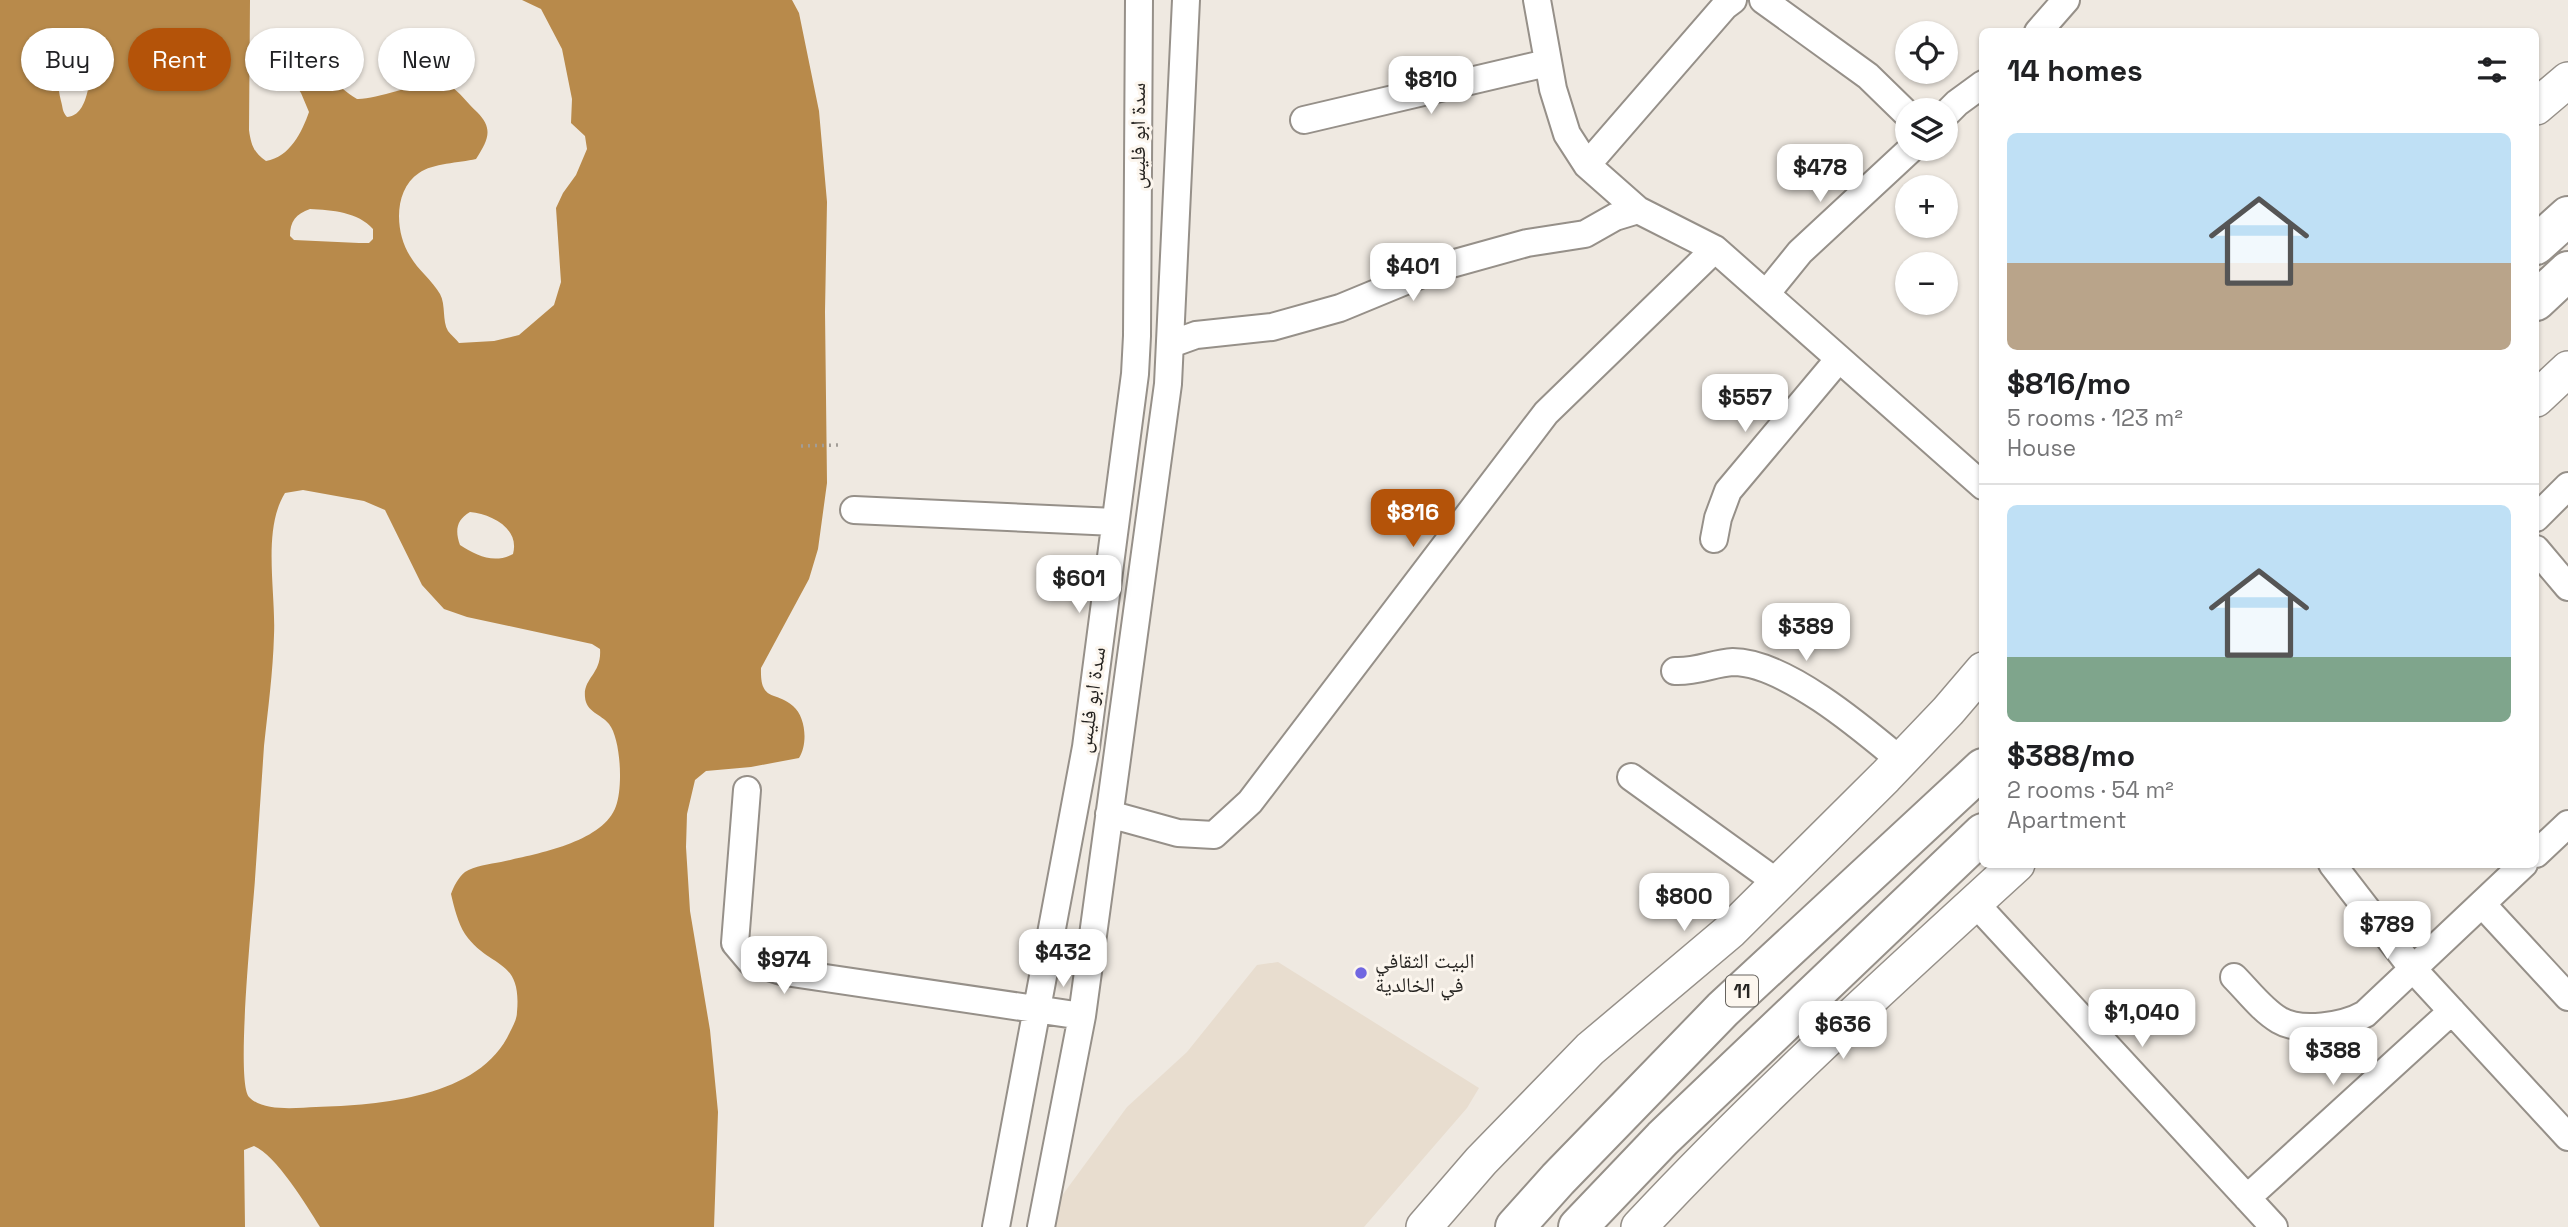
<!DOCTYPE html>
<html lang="en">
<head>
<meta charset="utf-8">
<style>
  :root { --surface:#fff; --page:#f6f6f6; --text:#202124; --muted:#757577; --line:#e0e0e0; --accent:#b45309 }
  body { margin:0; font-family:"Space Grotesk","Noto Naskh Arabic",sans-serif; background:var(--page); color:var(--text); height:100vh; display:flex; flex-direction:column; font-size:26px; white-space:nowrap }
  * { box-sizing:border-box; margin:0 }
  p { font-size:23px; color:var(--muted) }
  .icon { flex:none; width:38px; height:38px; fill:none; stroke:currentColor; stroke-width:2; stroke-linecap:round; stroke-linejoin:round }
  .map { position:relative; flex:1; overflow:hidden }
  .panel { position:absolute; left:1979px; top:28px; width:560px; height:840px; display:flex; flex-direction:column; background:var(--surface); border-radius:10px; box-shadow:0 2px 5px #0004 }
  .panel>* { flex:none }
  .guide { position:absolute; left:21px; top:28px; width:665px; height:63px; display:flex; gap:14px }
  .buttons { position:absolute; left:1895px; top:21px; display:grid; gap:14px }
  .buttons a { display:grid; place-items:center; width:63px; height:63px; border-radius:50%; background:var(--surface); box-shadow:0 2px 5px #0004; font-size:35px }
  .price { position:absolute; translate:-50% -60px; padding:0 16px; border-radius:14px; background:#fff; color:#222; font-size:23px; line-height:46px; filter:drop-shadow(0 2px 4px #0008) }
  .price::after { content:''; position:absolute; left:50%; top:42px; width:21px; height:16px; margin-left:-10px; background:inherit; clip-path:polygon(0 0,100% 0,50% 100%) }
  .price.active { background:var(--accent); color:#fff }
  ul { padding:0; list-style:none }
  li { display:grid; align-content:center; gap:14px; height:371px; padding:0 28px }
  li+li { border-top:2px solid var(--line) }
  li span { display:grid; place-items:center; height:217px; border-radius:10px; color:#555 }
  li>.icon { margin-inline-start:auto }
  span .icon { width:126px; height:126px; fill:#fffc; stroke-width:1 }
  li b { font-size:30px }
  h2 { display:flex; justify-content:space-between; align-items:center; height:84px; padding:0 28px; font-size:30px }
  .pill { padding:0 24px; border-radius:32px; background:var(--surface); box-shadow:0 2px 5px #0004; font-size:24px; line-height:63px }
  .pill.active { background:var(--accent); color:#fff }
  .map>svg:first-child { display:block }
  .built { fill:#e8ddcf }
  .water { fill:#b88a4b; fill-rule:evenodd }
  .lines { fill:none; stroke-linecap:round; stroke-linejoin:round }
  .minor-casing { stroke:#969089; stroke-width:30 }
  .major-casing { stroke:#969089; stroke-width:38 }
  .highway-casing { stroke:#969089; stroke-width:42 }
  .path { stroke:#a29d97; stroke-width:3.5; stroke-dasharray:2 5; stroke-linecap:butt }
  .minor { stroke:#fff; stroke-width:26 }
  .major { stroke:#fff; stroke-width:35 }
  .highway { stroke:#fff; stroke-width:38 }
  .poi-dot { fill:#7167e1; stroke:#fcf6ee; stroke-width:2.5 }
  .labels { text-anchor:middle; stroke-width:6; stroke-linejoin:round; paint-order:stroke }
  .shield { fill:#fcf6ee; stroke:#66635e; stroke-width:2 }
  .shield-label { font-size:19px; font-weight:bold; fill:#262421 }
  .street-label { font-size:21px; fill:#262421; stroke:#fcf6ee }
  .poi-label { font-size:21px; fill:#262421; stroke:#fcf6ee; text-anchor:start }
</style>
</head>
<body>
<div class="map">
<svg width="2568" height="1227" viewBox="0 0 2568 1227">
  <rect width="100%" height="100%" fill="#efe9e1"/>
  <!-- built -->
  <path class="built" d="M1278 962 1479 1088 1467 1108 1364 1227H1039L1127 1107 1187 1052 1257 965Z"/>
  <!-- water -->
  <path class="water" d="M0 0H250L249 130C251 145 254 153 266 161 290 157 302 132 309 112L301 93 286 71 289 67C322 61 333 85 357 99 379 100 431 76 449 85 459 91 468 104 477 112 494 129 488 140 476 159 459 163 433 163 419 173 393 190 395 233 410 256 418 270 432 280 440 294 446 305 442 321 448 331 451 335 456 339 459 343L494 341 519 335 554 305 561 282 556 208 563 193 576 175 587 149 585 136 571 123 572 99 562 49 541 9 522 0H502H792L799 13 819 111 827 202 825 312 827 483 818 549 809 579 761 668C760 703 775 690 793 706 806 717 808 744 799 758L751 767 706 771 695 780 687 814 686 847 690 911 710 1030 718 1112 714 1227H320C307 1206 276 1155 254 1146L244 1150 245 1227H0ZM86 46 92 47 93 51C90 69 91 116 67 117 62 111 63 108 61 101 55 77 56 50 86 46ZM310 209C332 210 358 212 373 229V239L369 243H359L294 240 290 236C290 221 296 214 310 209ZM303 490 364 501 385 510 422 585 444 609 467 617 592 644 600 649C602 674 583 678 585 697 586 712 601 714 609 724 621 739 623 788 616 806 603 843 535 854 501 862 490 864 474 866 465 872 458 878 454 886 451 894 454 907 458 923 465 934 489 969 522 957 517 1012 517 1019 513 1026 510 1032 480 1098 379 1105 316 1107 297 1108 263 1112 249 1097 235 1081 253 911 255 879 258 835 261 791 264 746 268 709 273 672 274 635 276 592 262 530 285 493ZM470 512C491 514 520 528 513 554 494 564 477 556 460 545 455 531 456 520 470 512Z"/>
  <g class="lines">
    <!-- minor casing -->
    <g class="minor-casing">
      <path id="minor" d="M1537 0 1553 89 1567 134 1587 165 1638 210 1715 249 1983 486
        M1763 0 1868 76 1908 115
        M2038 32 2066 0
        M1946 114 1957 103 1983 84
        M1304 120 1547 63
        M1587 165 1725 6 1733 0
        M1766 294 1800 252 1911 149
        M1171 344 1196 335 1272 327 1340 308 1437 268 1527 243 1585 234 1615 217 1638 210
        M854 510 1115 522
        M2536 518 2568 486
        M1714 539 1718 518 1728 491 1838 360
        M2536 549 2568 587
        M1675 671C1698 672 1713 663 1733 662 1784 662 1862 728 1900 760
        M1631 777 1778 883
        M747 790 735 943 751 962 785 972 1082 1016
        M1109 814 1178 833 1214 835 1250 802 1546 413 1715 249
        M2536 854 2568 824
        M2332 864 2413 969 2568 1137
        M1975 903 2274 1227
        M2482 904 2568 997
        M2234 977C2248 991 2262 1010 2279 1020 2301 1033 2344 1026 2365 1014L2524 864
        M2247 1198 2452 1011
        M996 1227 1086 747 1135 374 1137 336 1139 0
        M1041 1227 1082 1016 1168 384 1186 0"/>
    </g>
    <!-- major casing -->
    <g class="major-casing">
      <path id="major" d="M2536 107 2568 80
        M2536 399 2568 369
        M1424 1227 1481 1161 1590 1049 1730 931 1885 777 1948 711 1983 670
        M1639 1227C1758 1099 1888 982 2017 864"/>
    </g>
    <!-- highway casing -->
    <g class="highway-casing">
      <path id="highway" d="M2536 245 2568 216
        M2536 301 2568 271
        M1515 1227 1558 1179 1723 1009 1983 768
        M1578 1227 1663 1138 1983 833"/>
    </g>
    <!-- path -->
    <path class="path" d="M801 446 838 445"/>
    <!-- minor -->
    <use href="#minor" class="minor"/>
    <!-- major -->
    <use href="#major" class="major"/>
    <!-- highway -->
    <use href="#highway" class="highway"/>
  </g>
  <!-- markers -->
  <circle class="poi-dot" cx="1361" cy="973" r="7"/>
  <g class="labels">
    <!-- shield labels -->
    <rect class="shield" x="1726" y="975.5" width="32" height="31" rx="5"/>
    <g class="shield-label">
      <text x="1742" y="998">11</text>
    </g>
    <!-- street labels -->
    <g class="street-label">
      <text transform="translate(1138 136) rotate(-90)" y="7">سدة ابو فليس</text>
      <text transform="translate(1091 700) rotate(-82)" y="7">سدة ابو فليس</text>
    </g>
    <!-- poi labels -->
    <g class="poi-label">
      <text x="1375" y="968">البيت الثقافي<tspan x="1375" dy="24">في الخالدية</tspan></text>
    </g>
  </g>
</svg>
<div class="buttons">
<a><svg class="icon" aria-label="locate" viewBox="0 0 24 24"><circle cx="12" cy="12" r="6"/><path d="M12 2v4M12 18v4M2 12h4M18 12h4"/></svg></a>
<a><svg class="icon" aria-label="layers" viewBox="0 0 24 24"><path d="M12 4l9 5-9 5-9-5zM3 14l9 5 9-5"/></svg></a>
<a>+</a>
<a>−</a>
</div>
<b class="price" style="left:1431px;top:116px">$810</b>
<b class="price" style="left:1820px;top:204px">$478</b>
<b class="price" style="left:1413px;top:303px">$401</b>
<b class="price" style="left:1745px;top:434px">$557</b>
<b class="price active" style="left:1413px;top:549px">$816</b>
<b class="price" style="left:1079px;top:615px">$601</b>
<b class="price" style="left:1806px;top:663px">$389</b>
<b class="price" style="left:1684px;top:933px">$800</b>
<b class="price" style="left:2387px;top:961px">$789</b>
<b class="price" style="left:1063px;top:989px">$432</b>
<b class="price" style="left:784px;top:996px">$974</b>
<b class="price" style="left:2142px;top:1049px">$1,040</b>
<b class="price" style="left:1843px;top:1061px">$636</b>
<b class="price" style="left:2333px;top:1087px">$388</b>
<div class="guide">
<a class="pill">Buy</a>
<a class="pill active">Rent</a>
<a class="pill">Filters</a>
<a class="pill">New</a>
</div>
<section class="panel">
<h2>14 homes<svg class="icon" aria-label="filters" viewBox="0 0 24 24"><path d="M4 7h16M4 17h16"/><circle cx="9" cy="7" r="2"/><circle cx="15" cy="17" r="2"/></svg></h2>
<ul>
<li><span style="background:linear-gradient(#bfe0f5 60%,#b9a48a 0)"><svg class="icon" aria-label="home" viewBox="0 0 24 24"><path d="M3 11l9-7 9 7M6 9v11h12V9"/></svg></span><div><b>$816/mo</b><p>5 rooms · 123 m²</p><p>House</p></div></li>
<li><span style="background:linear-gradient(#bfe0f5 70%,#7fa58c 0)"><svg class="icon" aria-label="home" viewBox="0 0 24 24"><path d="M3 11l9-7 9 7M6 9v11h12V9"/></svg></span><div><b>$388/mo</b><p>2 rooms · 54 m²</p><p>Apartment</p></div></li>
</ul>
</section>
</div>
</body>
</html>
